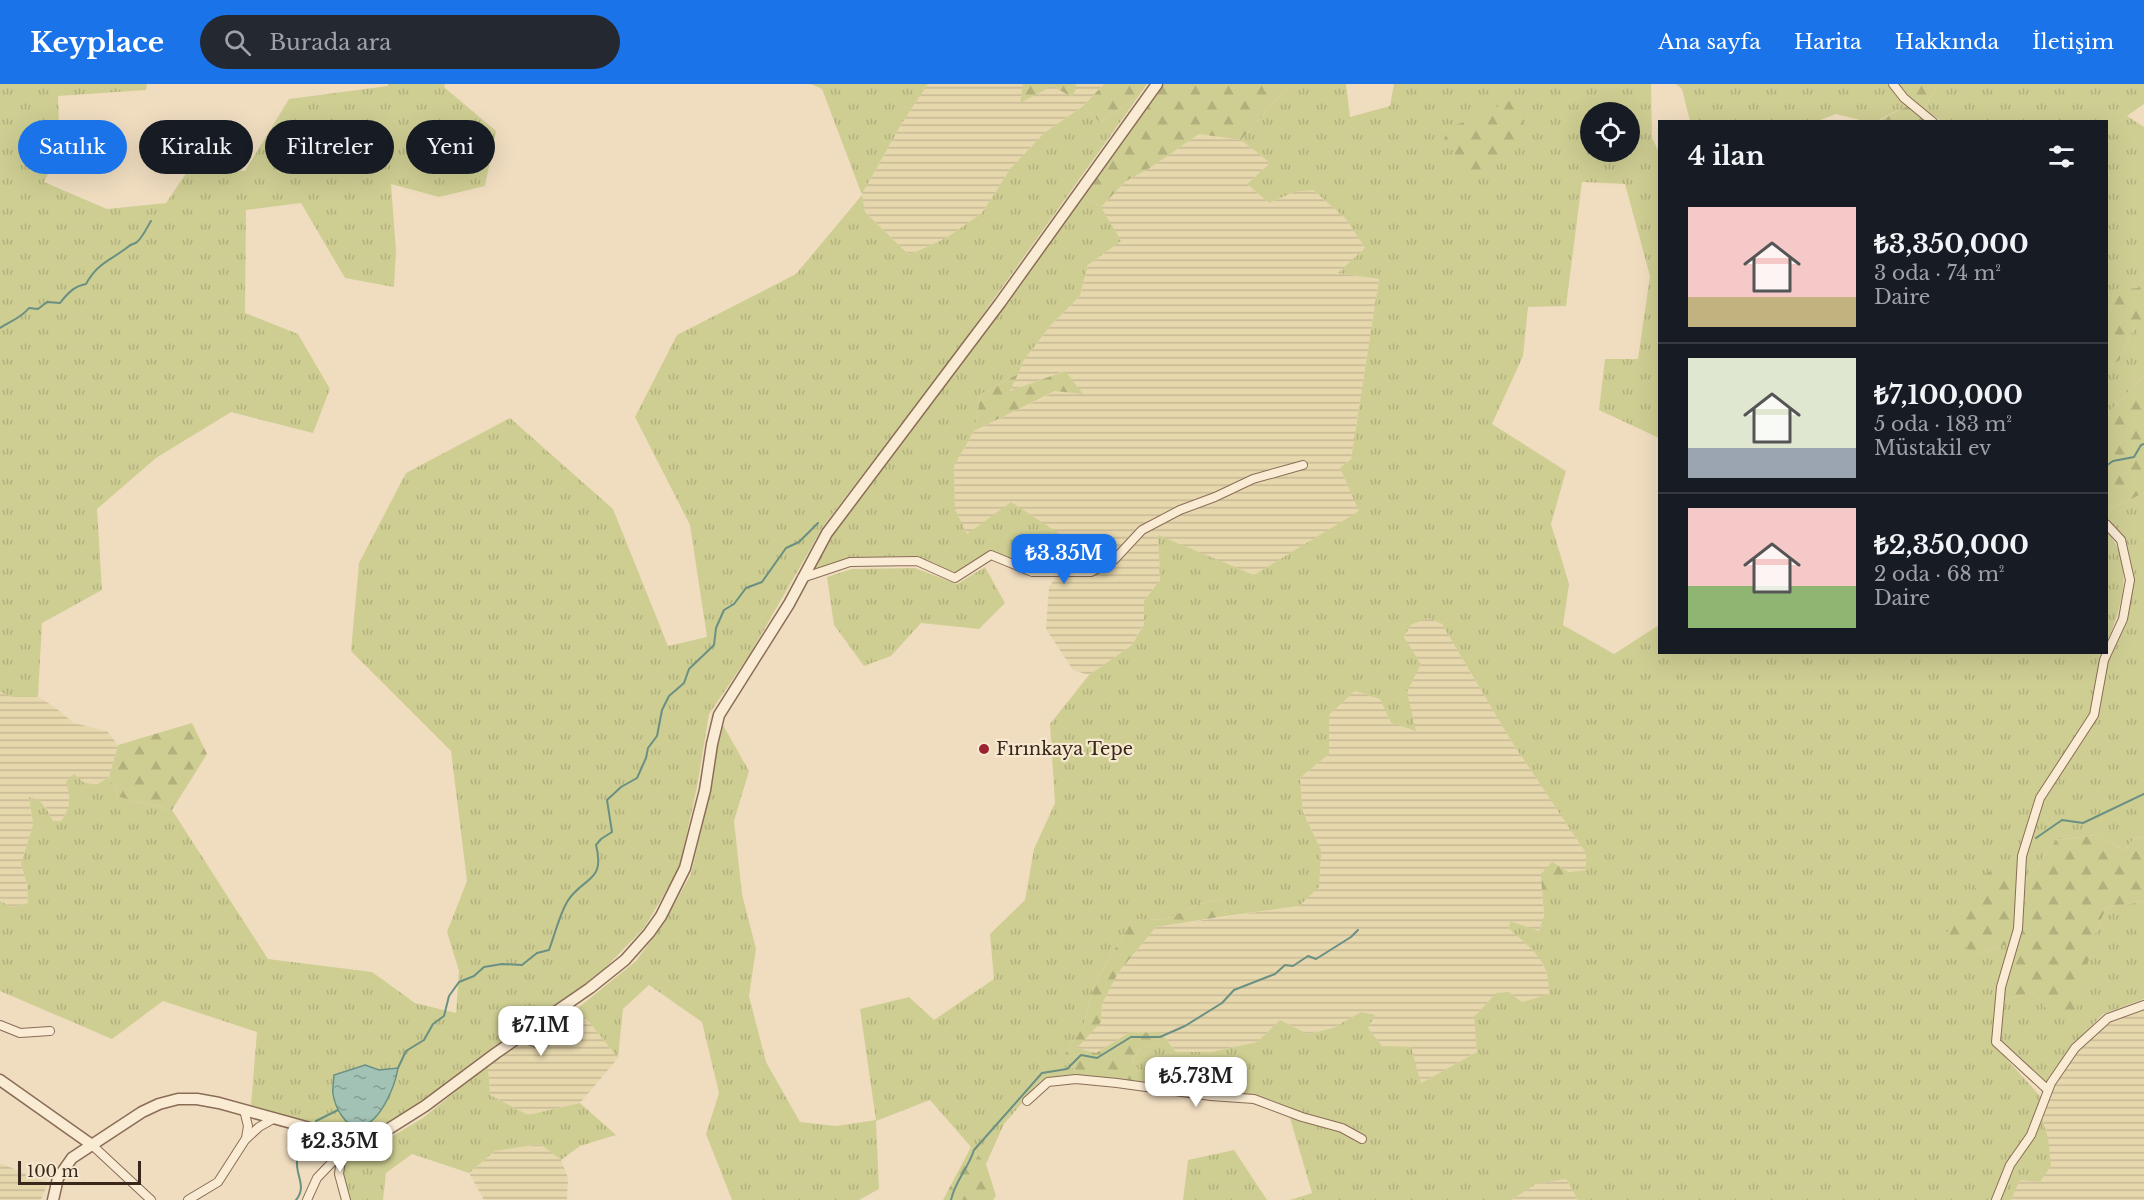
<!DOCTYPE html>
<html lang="tr">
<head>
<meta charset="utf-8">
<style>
  :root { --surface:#171b24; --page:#242831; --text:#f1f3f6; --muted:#9ea1a6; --line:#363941; --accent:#1a73e8 }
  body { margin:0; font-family:"Libre Baskerville",serif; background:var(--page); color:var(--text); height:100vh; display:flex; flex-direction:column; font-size:22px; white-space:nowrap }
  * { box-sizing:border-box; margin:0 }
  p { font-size:20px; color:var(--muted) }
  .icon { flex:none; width:33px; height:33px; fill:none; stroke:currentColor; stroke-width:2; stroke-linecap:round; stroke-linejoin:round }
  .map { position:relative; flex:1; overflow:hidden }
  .drawer { position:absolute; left:1658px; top:36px; width:450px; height:534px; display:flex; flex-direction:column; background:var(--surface); border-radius:0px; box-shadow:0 6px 24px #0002 }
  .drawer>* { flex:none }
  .guide { position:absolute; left:18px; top:36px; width:570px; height:54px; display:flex; gap:12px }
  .controls { position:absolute; left:1580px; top:18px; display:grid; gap:12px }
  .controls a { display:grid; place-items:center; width:60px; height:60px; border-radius:50%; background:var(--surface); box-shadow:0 6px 24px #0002; font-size:30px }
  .scale { position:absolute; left:18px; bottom:15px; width:123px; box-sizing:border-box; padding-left:6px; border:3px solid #39271c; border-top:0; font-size:16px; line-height:21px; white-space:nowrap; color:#39271c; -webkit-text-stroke:4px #f7e8d0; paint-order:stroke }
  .price { position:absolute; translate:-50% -51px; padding:0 14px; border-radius:12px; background:#fff; color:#222; font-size:20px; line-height:39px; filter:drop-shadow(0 2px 3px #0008) }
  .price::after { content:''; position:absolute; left:50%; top:36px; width:18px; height:14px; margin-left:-9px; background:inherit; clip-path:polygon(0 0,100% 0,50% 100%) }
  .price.selected { background:var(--accent); color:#fff }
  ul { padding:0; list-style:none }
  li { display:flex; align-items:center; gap:18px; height:150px; padding:0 30px }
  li+li { border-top:2px solid var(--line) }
  li span { display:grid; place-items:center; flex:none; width:168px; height:120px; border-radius:0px; color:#555 }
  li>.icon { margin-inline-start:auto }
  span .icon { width:72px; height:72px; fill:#fffc; stroke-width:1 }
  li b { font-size:26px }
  h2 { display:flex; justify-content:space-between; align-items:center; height:72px; padding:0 30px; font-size:26px }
  .pill { padding:0 21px; border-radius:27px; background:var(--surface); box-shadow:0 6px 24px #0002; font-size:21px; line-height:54px }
  .pill.selected { background:var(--accent); color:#fff }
  header { display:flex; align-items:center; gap:36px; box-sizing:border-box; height:84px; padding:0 30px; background:var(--accent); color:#fff }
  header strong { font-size:28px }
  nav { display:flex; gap:33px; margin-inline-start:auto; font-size:21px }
  .search { width:420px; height:54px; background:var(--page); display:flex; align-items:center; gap:15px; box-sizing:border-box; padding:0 21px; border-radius:33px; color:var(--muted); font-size:22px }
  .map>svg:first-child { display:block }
  .farmland { fill:url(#farmland-rules) }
  .grass { fill:url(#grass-tufts); fill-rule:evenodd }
  .forest { fill:url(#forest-firs) }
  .water { fill:url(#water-ripples); stroke:#6a9083; stroke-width:1.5 }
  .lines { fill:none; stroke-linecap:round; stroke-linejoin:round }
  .stream { stroke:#6a9083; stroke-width:2 }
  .minor-casing { stroke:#8a6d57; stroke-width:10 }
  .tertiary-casing { stroke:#8a6d57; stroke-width:13 }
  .minor { stroke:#faebd4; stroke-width:8 }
  .tertiary { stroke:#faebd4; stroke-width:10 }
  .poi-dot { fill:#9c2431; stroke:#f7e8d0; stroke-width:2 }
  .labels { text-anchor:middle; stroke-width:4.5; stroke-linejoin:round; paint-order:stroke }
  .poi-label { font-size:18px; fill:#39271c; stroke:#f7e8d0; text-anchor:start }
</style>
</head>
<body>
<header>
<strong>Keyplace</strong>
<div class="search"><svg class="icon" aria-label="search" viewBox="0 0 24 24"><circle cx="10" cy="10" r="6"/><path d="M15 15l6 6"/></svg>Burada ara</div>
<nav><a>Ana sayfa</a><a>Harita</a><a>Hakkında</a><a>İletişim</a></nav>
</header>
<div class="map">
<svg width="2144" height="1116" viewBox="0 0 2144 1116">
  <defs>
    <pattern id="farmland-rules" width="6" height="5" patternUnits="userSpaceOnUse" patternTransform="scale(1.5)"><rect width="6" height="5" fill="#e6d7ad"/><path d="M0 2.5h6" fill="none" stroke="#c6b994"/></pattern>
    <pattern id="grass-tufts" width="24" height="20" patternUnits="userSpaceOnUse" patternTransform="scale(1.5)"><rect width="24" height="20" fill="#cece93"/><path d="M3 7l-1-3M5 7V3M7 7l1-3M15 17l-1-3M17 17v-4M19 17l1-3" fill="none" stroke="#b2b17e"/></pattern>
    <pattern id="forest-firs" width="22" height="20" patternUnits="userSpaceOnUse" patternTransform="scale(1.5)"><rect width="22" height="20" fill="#cece93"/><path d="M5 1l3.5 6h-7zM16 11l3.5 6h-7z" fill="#b2b17e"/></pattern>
    <pattern id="water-ripples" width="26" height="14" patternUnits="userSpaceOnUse" patternTransform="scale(1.5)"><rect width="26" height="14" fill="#a3c2b6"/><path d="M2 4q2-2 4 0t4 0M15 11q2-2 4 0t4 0" fill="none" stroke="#869e93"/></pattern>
  </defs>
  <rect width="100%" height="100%" fill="#f0ddc0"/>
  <!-- farmland -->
  <path class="farmland" d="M928 0H1104L1083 22 1044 49 1010 85 982 129 946 154 909 171 865 128 862 110 902 39Z
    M1199 50 1241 56 1270 79 1247 100 1269 119 1294 108 1313 106 1346 135 1365 164 1339 189 1379 195 1351 375 1340 384 1360 427 1254 491 1158 452 1160 496 1144 517V539L1132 561 1089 591 1073 586 1046 545 1049 503 1064 480 967 450 955 425 954 382 974 347 1056 307 1064 287 1010 307 1024 276 1050 242 1080 212 1088 181 1120 157 1101 123 1126 97 1150 84Z
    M1428 533 1442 540 1510 655 1586 769 1587 786 1541 790 1544 832 1539 847 1510 838 1509 845 1538 870 1549 896V910L1522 918 1509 908 1475 933 1477 968 1421 999 1382 962 1368 944 1361 928 1333 944 1308 950 1280 936 1257 958 1211 968H1176L1161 949 1130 948 1096 969 1076 964 1101 938 1102 920 1118 889 1156 843 1299 822 1321 766 1303 728 1300 694 1329 670V631L1355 607 1381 615 1391 639 1421 580 1404 554 1411 541Z
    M0 608 13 613H38L53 622 74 639 107 647 118 661 109 693 96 701 83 698 70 711 69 725 61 737H53L45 722 29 713 33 740 21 780 27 800 28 819 12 823 0 817Z
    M578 924 618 974 580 1019 528 1031 490 1011 488 981Z
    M2144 925V1116H2011L2019 1096 2048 1054 2042 1033 2055 999 2077 968 2110 939Z
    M540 1060 561 1076 568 1094 567 1116H484L469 1089 495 1067Z
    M0 1079 48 1099 41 1116H0Z
    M1566 1095 1578 1116H1511L1536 1100Z"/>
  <!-- grass -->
  <path class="grass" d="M0 0H147L146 6 58 12 60 65 44 98 107 125 166 119 191 82 245 87 289 15 388 2V0H445L444 3 496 47 485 102 439 113 391 100 396 167 394 203 345 194 301 119 246 126 245 229 298 250 330 305 313 349 231 328 156 374 97 425 102 506 42 539 38 613H13L0 608Z
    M811 0H928L902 39 862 110 865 128 909 171 946 154 982 129 1010 85 1044 49 1083 22 1100 38 1138 13 943 286 824 441 750 570 709 630 697 703 679 785 644 844 605 884 567 914 490 965 425 1015 390 1039 368 1047 342 1049 251 1021 257 948 163 917 112 955 0 907V817L12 823 28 819 27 800 21 780 33 740 29 713C43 716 47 725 53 737H61C71 723 71 714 66 698L74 690 83 698 96 701 109 693 119 713 172 726 268 875 372 888 415 919 456 929 459 887 447 848 467 797 451 667 351 567 359 479 406 389 510 334 613 425 668 562 707 553 690 441 635 333 677 251 796 190 862 111 822 5Z
    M1290 0H1346L1350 33 1390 22 1394 0H1651L1652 54 1659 68V354L1599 326 1605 275H1638L1650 192 1625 100 1582 98 1566 222 1528 223 1523 272 1492 340 1566 387 1551 440 1569 500 1563 541 1614 570 1659 541V568L2102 569 2090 630 2038 713 2019 772 1975 870 2009 860 1996 903 1993 960 2041 1013 2028 1050 1994 1116H1578L1566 1095 1536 1100 1511 1116H1290L1312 1109 1290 1034 1341 1048 1362 1059 1366 1054 1293 1027 1210 1009 1150 999 1132 978 1139 965 1157 959 1161 949 1176 968H1211L1257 958 1280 936 1308 950 1333 944 1361 928 1375 931 1368 944 1382 962 1411 963 1421 999 1477 968 1474 933 1496 909 1509 908 1522 918 1549 910C1550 877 1532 865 1509 845L1510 837 1539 847 1544 832 1541 790 1552 778 1568 788 1586 786V769L1510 655 1442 540 1428 534 1411 541 1404 553 1421 580 1407 608 1416 647 1391 639 1380 615 1355 607 1329 631V670L1300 694 1303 728 1321 766 1319 803 1299 822 1226 832 1222 815 1198 820 1165 836 1133 835 1095 898 1083 943 1065 970 1077 992 1041 997 1004 1040 986 1080 930 1016 876 1037 879 1105 859 1116H732L706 1050 719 1009 702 938 649 901 623 925 618 974 578 924 636 877 664 839 691 790 709 711 716 661 723 641 749 687 734 737 742 810 756 865 749 912 766 978 800 1038 836 1042 876 1036 860 925 909 913 934 936 994 895 990 850 1025 816 1034 765 1055 719 1050 640 1089 591 1132 561 1144 540V517L1160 496 1158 451 1254 491 1359 427 1340 384 1351 375 1379 195 1338 189 1365 164 1346 135 1313 106 1294 108 1269 119 1247 100 1270 79 1241 56ZM1590 28H1629V68H1590Z
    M1676 0H1889L1907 22 1876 37H1864L1836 30 1815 38 1690 37 1682 5Z
    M1938 0H2144V20L2127 32 2144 43V188L2138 204 2116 206 2106 237V38L1941 37 1924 25Z
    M1084 112 1101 123 1121 157 1088 181 1080 212 1050 242 1024 276 1018 290 981 310 974 347 954 382 955 425 967 450 1011 418 1060 450 1064 480 1061 486 1032 485 991 467 956 489 913 472 849 474 809 489 825 457 1008 216Z
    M2144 238V292L2106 331V283L2119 277 2135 241Z
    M2144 409V752L2134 755 2124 766 2097 751 2056 756 2025 798V772L2044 716 2097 633 2107 578 2127 536 2134 496 2124 455 2106 435V427Z
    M2106 447C2136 478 2122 524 2106 560Z
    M985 483 1005 519 979 545 921 539 891 572 864 582 834 541 827 493 852 485 915 484 957 500Z
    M2144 817V915L2103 930 2071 963 2046 999 2000 956 2005 916 2035 908 2095 850 2106 824Z
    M488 981 490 1011 528 1031 580 1019 616 1051 580 1062 561 1076 540 1060 495 1067 469 1089 412 1070 386 1089 383 1116H350C342 1091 340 1083 353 1059L386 1056 423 1034Z
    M2042 1033 2048 1054 2051 1082 2040 1098 2020 1096 2011 1116H1999L2012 1082Z
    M1234 1066 1267 1116H1183L1188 1076Z"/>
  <!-- forest -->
  <path class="forest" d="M1023 0H1075L1077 3 1072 13 1052 2 1020 19Z
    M1104 0H1147L1138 13 1100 38 1083 22Z
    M1164 0H1290L1241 56 1199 50 1150 84 1126 97 1101 123 1084 112Z
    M1899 0H1938L1924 25 1908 12Z
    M1509 11 1527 22 1514 71 1483 85 1450 90 1455 59 1444 56 1448 43 1491 30Z
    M1907 22 1928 37 1876 38Z
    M2144 188V239L2135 241 2119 277 2106 283V237L2116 205 2138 204Z
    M1065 287 1083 310 1055 307 974 347 981 310 1018 290 1010 307Z
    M2144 292V409L2106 427V331Z
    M192 639 207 670 172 726 119 713 109 693 118 661Z
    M2097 751 2124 766 2134 755 2144 752V817L2106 824 2095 850 2076 928 2051 932 2035 908 2005 916V904L2020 846 2025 798 2056 756Z
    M2019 772 2014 845 2009 860 1975 870 1946 850 1983 791Z
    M1552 778 1568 788 1565 811 1542 806 1541 790Z
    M1222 815 1226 832 1156 843 1118 889 1102 920 1101 938 1077 964 1096 969 1130 948 1161 949 1157 959 1139 965 1132 978 1150 999 1077 992 1065 970 1083 943 1095 898 1133 835 1165 836 1198 820Z
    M971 1063 986 1080 996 1112 993 1116H943Z"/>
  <!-- water -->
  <path class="water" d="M365 981 379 986 398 984C395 1002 381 1037 362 1042 345 1046 335 1022 333 1010 332 1004 334 997 334 991Z"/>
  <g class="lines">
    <!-- stream -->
    <path class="stream" d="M0 244C11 237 21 234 29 224L38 225 47 218 60 219C67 210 74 202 86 200 98 178 112 176 129 162 131 160 135 160 137 158 143 153 147 143 151 137
      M2106 382 2113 377 2134 373 2141 361 2144 360
      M2036 754 2062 736 2083 739 2144 710
      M398 984 406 967 424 956 433 940 444 932 449 912 459 898 474 892 484 883 502 880 522 881 537 869 549 866C555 850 559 832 567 818 582 793 606 799 596 761L601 755 612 748 607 716 621 703 637 694 646 674 648 664 657 652 662 626 669 612 684 599 689 585 714 561 716 544 724 526 734 520 746 504 762 498 786 464 799 458 818 439
      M316 1037 338 1026
      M296 1116C307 1103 296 1092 297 1078 297 1067 303 1059 309 1051
      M951 1116C955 1097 968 1085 974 1066L1042 989 1067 985 1081 971 1097 974 1131 953H1160L1185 942 1222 919 1234 906 1275 890 1285 881 1293 882 1308 872 1316 875 1351 853 1358 846"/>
    <!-- minor casing -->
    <g class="minor-casing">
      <path id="minor" d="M1893 0 1904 14 1933 38
        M802 494 850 478 917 477 955 494 991 471 1032 488H1091L1114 476 1142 446 1180 426 1215 413 1253 395 1303 381
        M0 941 20 949 50 947
        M521 951C539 964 543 961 560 948
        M2048 1006 1996 958 2001 903 2018 845 2022 772 2040 714 2094 631 2104 576 2123 535 2130 496 2121 456 2106 440
        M1027 1017 1048 998 1076 995 1117 999 1211 1012 1254 1015 1302 1033 1342 1044 1362 1055
        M244 1026 248 1042 246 1054
        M92 1061 151 1116
        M342 1068 339 1090 346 1116
        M188 1116 218 1098 245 1056 259 1043 275 1034
        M307 1116 317 1094 342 1068 352 1052
        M1996 1116 2010 1081 2031 1051 2051 999 2075 964 2108 934 2144 921"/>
    </g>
    <!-- tertiary casing -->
    <g class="tertiary-casing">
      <path id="tertiary" d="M0 996 92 1061
        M53 1116 58 1094 72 1074 142 1028 159 1020 178 1015H197L219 1019 317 1046 343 1051 361 1052 387 1046 425 1022 496 969 590 904 625 876 649 849 661 832 685 784 705 706 712 660 719 631 789 520 827 449 1000 219 1157 0"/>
    </g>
    <!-- minor -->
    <use href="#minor" class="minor"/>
    <!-- tertiary -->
    <use href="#tertiary" class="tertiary"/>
  </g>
  <!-- markers -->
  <circle class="poi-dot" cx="984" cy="665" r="6"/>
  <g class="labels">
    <!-- poi labels -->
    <g class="poi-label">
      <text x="996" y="671">Fırınkaya Tepe</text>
    </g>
  </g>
</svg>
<div class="controls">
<a><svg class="icon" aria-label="locate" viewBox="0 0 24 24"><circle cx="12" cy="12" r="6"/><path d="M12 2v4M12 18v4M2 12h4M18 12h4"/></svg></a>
</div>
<div class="scale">100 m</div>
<b class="price selected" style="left:1064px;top:501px">₺3.35M</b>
<b class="price" style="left:541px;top:973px">₺7.1M</b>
<b class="price" style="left:1196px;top:1024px">₺5.73M</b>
<b class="price" style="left:340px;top:1089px">₺2.35M</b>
<div class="guide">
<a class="pill selected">Satılık</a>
<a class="pill">Kiralık</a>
<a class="pill">Filtreler</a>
<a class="pill">Yeni</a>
</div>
<section class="drawer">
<h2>4 ilan<svg class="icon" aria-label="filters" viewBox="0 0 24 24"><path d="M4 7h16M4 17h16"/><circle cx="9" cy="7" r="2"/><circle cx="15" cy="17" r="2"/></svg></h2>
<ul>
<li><span style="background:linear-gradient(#f6c9c9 75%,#c2b280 0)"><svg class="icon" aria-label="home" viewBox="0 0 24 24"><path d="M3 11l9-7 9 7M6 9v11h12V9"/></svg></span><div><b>₺3,350,000</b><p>3 oda · 74 m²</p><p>Daire</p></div></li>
<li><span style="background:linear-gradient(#dfe7d0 75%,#9aa5b1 0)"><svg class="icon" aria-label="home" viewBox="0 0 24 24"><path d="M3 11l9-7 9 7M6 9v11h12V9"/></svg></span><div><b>₺7,100,000</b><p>5 oda · 183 m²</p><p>Müstakil ev</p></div></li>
<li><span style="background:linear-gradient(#f6c9c9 65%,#8fb573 0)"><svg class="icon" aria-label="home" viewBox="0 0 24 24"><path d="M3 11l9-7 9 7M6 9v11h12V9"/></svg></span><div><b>₺2,350,000</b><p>2 oda · 68 m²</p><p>Daire</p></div></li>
</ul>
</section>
</div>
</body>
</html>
